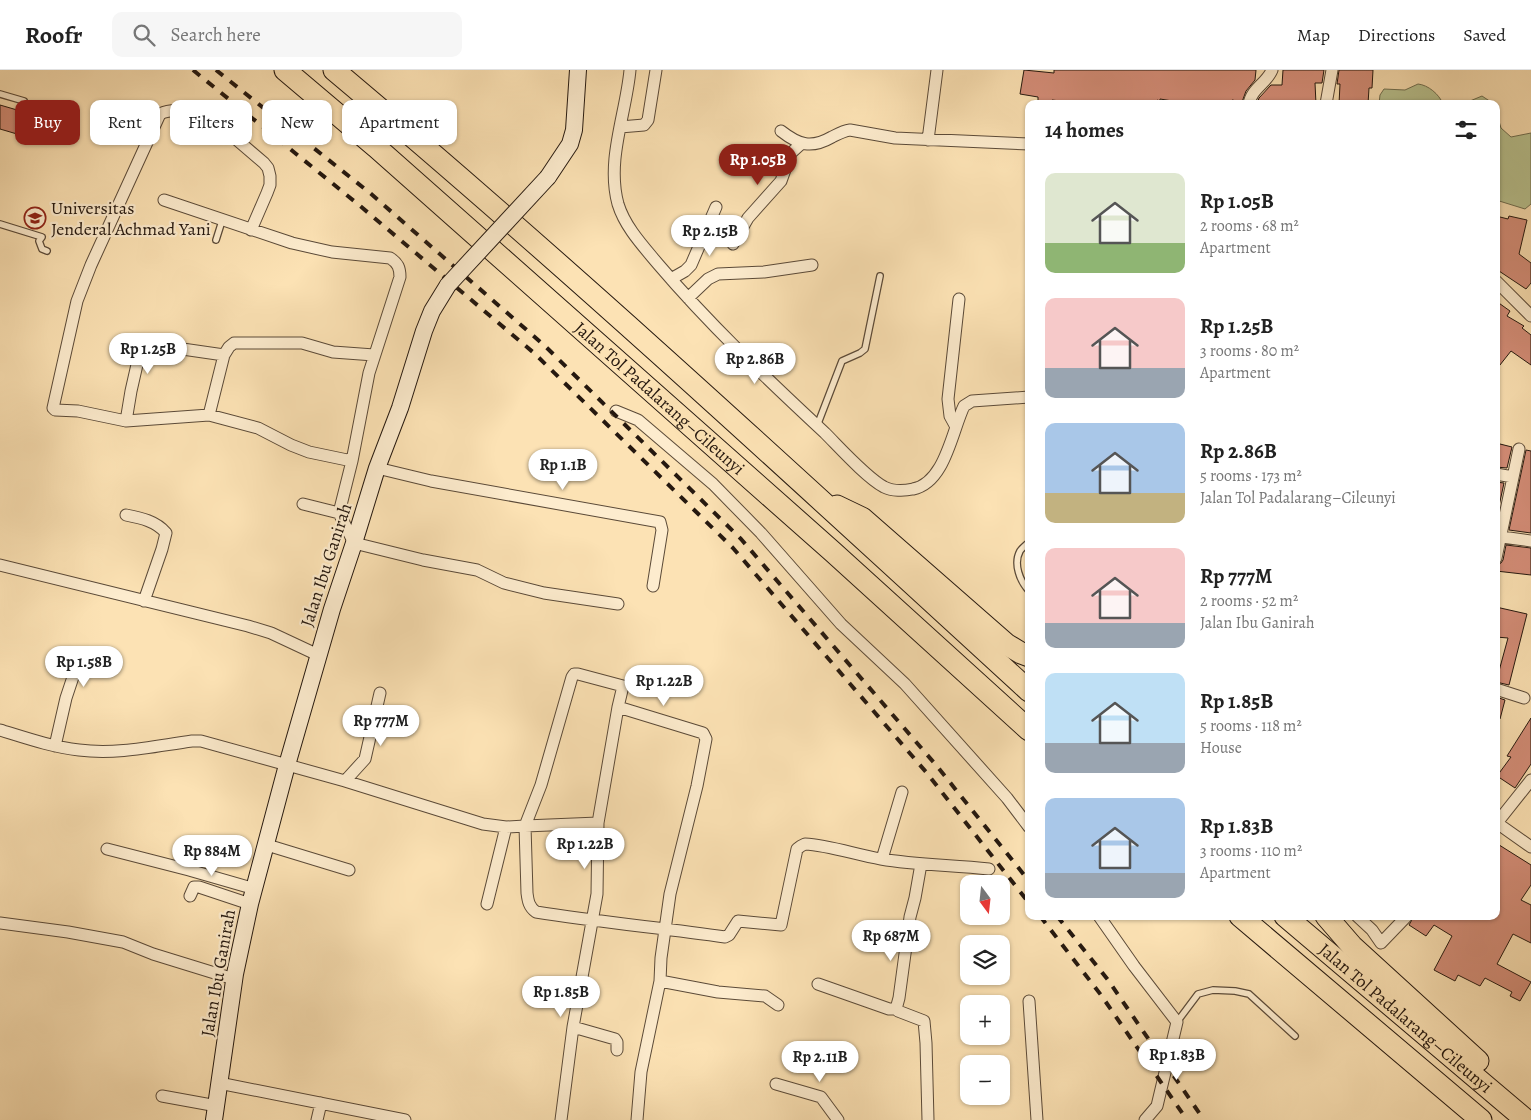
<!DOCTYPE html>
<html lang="en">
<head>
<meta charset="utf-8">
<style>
  :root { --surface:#fff; --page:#f6f6f6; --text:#222; --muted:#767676; --line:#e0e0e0; --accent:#8f2418 }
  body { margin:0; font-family:Alegreya,serif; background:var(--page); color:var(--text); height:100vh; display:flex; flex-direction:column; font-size:19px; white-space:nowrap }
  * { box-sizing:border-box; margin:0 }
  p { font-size:16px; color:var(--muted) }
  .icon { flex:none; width:28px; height:28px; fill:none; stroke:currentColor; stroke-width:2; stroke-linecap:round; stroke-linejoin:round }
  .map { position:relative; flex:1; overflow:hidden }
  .panel { position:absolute; left:1025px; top:30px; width:475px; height:820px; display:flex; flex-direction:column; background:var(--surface); border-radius:10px; box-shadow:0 1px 4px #0004 }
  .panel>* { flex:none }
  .hud { position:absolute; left:15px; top:30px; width:475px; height:45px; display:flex; gap:10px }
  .needle { width:32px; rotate:165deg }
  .controls { position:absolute; left:960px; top:805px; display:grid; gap:10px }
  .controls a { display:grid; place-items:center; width:50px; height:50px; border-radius:10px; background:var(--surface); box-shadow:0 1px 4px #0004; font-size:25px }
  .price { position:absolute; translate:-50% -42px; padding:0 11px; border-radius:18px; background:#fff; color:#222; font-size:16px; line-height:32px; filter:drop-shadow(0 1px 2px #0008) }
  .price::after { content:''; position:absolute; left:50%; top:30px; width:15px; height:11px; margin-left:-8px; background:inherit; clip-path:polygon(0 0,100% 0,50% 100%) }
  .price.current { background:var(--accent); color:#fff }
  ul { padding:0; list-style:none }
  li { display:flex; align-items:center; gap:15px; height:125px; padding:0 20px }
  li span { display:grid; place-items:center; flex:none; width:140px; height:100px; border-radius:10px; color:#555 }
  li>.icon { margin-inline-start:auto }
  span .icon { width:60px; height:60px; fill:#fffc; stroke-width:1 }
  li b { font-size:21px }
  h2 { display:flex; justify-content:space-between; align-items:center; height:60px; padding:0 20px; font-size:21px }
  .chip { padding:0 18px; border-radius:10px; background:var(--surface); box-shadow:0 1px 4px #0004; font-size:18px; line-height:45px }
  .chip.current { background:var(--accent); color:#fff }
  header { display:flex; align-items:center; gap:30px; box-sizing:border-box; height:70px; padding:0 25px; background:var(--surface); border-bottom:1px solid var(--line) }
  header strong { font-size:24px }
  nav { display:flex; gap:28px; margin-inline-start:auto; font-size:18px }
  .search { width:350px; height:45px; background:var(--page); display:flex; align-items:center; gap:12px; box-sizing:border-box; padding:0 18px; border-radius:10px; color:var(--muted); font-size:19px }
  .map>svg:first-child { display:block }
  .green { fill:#b9c491; stroke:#6f6e50 }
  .building { fill:#d58e79; stroke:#25180f }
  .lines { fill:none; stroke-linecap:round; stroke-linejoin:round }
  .service-casing { stroke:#5b4a38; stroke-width:8 }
  .minor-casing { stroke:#5b4a38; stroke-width:13 }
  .secondary-casing { stroke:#25180f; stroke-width:18 }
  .motorway-casing { stroke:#25180f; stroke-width:23 }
  .service { stroke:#fdecce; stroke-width:5.5 }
  .minor { stroke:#fdecce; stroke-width:11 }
  .secondary { stroke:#fdecce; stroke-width:16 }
  .motorway { stroke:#fce2b4; stroke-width:21 }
  .rail { stroke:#25180f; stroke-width:4; stroke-dasharray:9 9; stroke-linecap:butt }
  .secondary-bridge-casing { stroke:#25180f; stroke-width:18; stroke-linecap:butt }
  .secondary-bridge { stroke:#fdecce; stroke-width:16 }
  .labels { text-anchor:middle; stroke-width:4.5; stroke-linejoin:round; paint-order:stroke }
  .poi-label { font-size:18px; fill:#25180f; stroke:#fdecce; text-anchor:start }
  .street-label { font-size:18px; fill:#25180f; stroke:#fdecce }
</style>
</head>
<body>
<header>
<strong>Roofr</strong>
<div class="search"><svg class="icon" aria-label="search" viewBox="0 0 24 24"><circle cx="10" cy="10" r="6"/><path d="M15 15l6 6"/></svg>Search here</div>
<nav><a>Map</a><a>Directions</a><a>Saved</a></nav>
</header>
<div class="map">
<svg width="1531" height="1050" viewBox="0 0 1531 1050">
  <rect width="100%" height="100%" fill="#fce2b4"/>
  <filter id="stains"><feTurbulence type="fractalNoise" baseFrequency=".004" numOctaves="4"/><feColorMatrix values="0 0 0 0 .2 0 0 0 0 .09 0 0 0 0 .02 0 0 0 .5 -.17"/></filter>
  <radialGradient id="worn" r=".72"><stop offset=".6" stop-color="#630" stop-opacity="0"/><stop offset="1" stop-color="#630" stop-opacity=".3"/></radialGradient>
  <!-- green -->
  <path class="green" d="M1418 14C1428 15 1439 24 1443 34H1379L1380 25 1384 19 1405 20Z
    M1482 26 1494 34H1470V31Z
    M1496 41 1501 58 1511 67 1531 63V134L1525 139 1496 130Z"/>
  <!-- building -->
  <path class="building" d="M1024 0 1054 3V0H1256L1255 10 1246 21 1242 32 1232 30 1231 34H1191L1160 29V31L1157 30V34H1136L1120 31V34H1084L1052 30V34H1038V27L1020 24Z
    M1283 0H1324L1322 13H1315L1316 34H1257L1259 28 1271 15H1282Z
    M1339 0H1373L1372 18H1369L1368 34H1339L1340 14H1337Z
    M0 35 24 42 17 64 0 59Z
    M1496 146 1508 149 1509 146 1527 150 1519 184 1531 193V213L1526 219 1496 199Z
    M1496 231 1510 241 1507 246 1524 256 1522 258 1531 265V295L1511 281 1496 300Z
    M1496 373 1512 377 1507 398 1496 397Z
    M1526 380 1531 381V463L1509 460Z
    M1496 412 1504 413 1496 450Z
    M1506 475 1531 478V505L1496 501V495L1501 493 1503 490Z
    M1496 537 1527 544 1509 615 1496 612 1508 568 1496 567Z
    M1496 627 1505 630 1500 649H1496Z
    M1531 648V694L1515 718 1497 706 1511 687 1507 686Z
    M1496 773 1531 795V815L1521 830 1531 835V873L1513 864 1497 894 1531 912 1520 931 1510 926 1512 922 1485 908 1480 916 1458 905 1455 911 1434 900 1452 866 1434 855 1426 866 1409 855 1414 846H1496Z"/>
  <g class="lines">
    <!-- service casing -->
    <g class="service-casing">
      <path id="service" d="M0 24 24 31
        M0 154 42 167 39 171 42 179 47 181
        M216 170 222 151
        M817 356 842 291 860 283 865 279 880 206
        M1029 472C1026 475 1022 478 1020 481 1013 494 1020 511 1029 521
        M1177 952 1198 924 1213 920 1235 921 1249 924 1295 966"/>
    </g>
    <!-- minor casing -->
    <g class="minor-casing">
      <path id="minor" d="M630 0C626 44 606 90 618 134 625 157 643 176 658 194 709 254 767 309 825 363 840 378 866 407 884 417 892 421 904 421 913 419 945 413 952 361 964 336L972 331 1029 327
        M1249 34C1251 19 1267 13 1272 0
        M1326 34 1332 0
        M620 57 644 55 648 50 656 0
        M781 61C799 75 811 79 832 67 838 64 843 61 850 60L895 68 1029 74
        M928 70 937 0
        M164 130 292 173 332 182 390 188C398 193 400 198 400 207L369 303 352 391 339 443
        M733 174 748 148 781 111 791 83 801 74
        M671 209 685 201 691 195 716 137
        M1496 211 1531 246
        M688 228 708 209 718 204 764 202 812 195
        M616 341 638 350 713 414 761 463 841 554 905 614 1007 728 1029 757
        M209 345 126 351 78 341 55 340 53 338 77 231 91 195 160 44C180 34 209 48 229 55L236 69 264 93 268 98 270 106V115L267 123 251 160
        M126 351 131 321 141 277 148 274 224 285
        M956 357 950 346 948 329 959 229
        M352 391 309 382 291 375 258 358 209 345 224 285 229 277 234 273H302L333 282 374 285
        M377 398 431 411 660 452 662 460 653 516
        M1496 404 1513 407
        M303 434 339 443 354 473 423 490 477 500 504 513 544 523 618 534
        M126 445C141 448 156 451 166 463L162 479 144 531
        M1502 467 1531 471
        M1496 488 1519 379
        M0 495 248 556 271 563 318 585
        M578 604 623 616 618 637 598 753 525 756 541 715 572 607 574 604Z
        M1496 619 1524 628
        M618 637 703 663 706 669 697 716 670 824 661 888 660 911 641 1002 637 1050
        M0 660C26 668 52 677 79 680 117 685 155 676 192 671H201L345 711 483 754 506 757 525 756 527 823C528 831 529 837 536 842 599 852 662 858 725 867L729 865 738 851 781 855 797 779 801 776 805 774C828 775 857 785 881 789 916 795 953 795 989 799
        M55 676 66 628 74 604 70 596 62 587
        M345 711 365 689 380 623
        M1497 753 1531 777
        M1496 754 1531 710
        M267 775 349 800
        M107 779 189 800 255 819
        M882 789 902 722
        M190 826 194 817H199L250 834
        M487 834 506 757
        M1099 846 1134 896 1177 952 1157 1036 1145 1050
        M1357 846 1372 860 1381 873 1407 846
        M0 853 68 862 123 872 153 884 234 909
        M660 911 718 922 765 926 778 935
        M818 914 889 939H896L899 928 910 847 915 828 921 794
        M1029 931 1037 1050
        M896 939 898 941 924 951 926 973 928 1050
        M573 957 615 969 617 972V980
        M219 1013 405 1050
        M776 1014 821 1027 838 1050
        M162 1026 217 1036
        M317 1050 321 1033
        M561 1050 573 957 597 824 598 753"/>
    </g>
    <!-- secondary casing -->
    <g class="secondary-casing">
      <path id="secondary" d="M548 107 570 74 574 60 578 0
        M214 1050 235 904 250 834 287 695 332 539 354 473 377 398 400 338 424 261 432 241 448 215"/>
    </g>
    <!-- motorway casing -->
    <g class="motorway-casing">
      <g id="motorway">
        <path id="s1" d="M285 0 376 77 833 482 1029 660"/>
        <path d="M334 0C572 200 800 411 1029 621"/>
        <path d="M837 436 862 448 1006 574 1021 583 1029 586"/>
        <path d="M1240 846 1481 1050"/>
        <path id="s2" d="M1285 846 1526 1050"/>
        <path d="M1326 846 1352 876 1478 991"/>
      </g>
    </g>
    <!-- service -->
    <use href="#service" class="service"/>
    <!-- minor -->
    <use href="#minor" class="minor"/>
    <!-- secondary -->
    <use href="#secondary" class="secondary"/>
    <!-- motorway -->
    <use href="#motorway" class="motorway"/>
    <!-- rail -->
    <path class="rail" d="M193 0 359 135 534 283 733 478 926 702 1029 833
      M216 0 370 123 545 276 741 469 936 695 1029 811
      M1040 846 1101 925 1187 1050
      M1057 846 1108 910 1204 1050"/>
    <!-- secondary-bridge casing -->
    <g class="secondary-bridge-casing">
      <path id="secondary-bridge" d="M448 215 548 107"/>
    </g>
    <!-- secondary-bridge -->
    <use href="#secondary-bridge" class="secondary-bridge"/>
  </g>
  <!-- icons -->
  <defs>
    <g id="university-ring" transform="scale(1.125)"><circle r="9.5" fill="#fdecce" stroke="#8f2418" stroke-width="1.5"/><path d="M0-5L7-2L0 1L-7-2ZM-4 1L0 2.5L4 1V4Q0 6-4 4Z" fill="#8f2418"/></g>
  </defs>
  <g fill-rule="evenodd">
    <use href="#university-ring" x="35" y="148"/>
  </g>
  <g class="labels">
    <!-- poi labels -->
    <g class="poi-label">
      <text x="51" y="144">Universitas<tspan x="51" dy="21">Jenderal Achmad Yani</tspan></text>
    </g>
    <!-- street labels -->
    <g class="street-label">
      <text dy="6" stroke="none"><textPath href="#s1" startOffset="498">Jalan Tol Padalarang–Cileunyi</textPath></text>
      <text transform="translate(326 495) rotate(-72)" y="6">Jalan Ibu Ganirah</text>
      <text transform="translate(218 903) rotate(-80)" y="6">Jalan Ibu Ganirah</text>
      <text dy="6" stroke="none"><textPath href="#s2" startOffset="158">Jalan Tol Padalarang–Cileunyi</textPath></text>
    </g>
  </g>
  <rect width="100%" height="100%" filter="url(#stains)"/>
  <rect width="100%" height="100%" fill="url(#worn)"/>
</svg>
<div class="controls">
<a><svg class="needle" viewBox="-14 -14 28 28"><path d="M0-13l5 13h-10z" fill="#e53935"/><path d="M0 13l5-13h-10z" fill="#767676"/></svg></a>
<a><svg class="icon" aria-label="layers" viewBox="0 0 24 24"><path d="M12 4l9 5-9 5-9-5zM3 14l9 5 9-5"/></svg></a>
<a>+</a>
<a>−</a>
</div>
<b class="price current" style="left:758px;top:116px">Rp 1.05B</b>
<b class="price" style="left:710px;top:187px">Rp 2.15B</b>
<b class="price" style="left:148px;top:305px">Rp 1.25B</b>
<b class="price" style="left:755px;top:315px">Rp 2.86B</b>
<b class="price" style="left:563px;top:421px">Rp 1.1B</b>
<b class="price" style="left:84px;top:618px">Rp 1.58B</b>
<b class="price" style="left:664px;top:637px">Rp 1.22B</b>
<b class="price" style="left:381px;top:677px">Rp 777M</b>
<b class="price" style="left:585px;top:800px">Rp 1.22B</b>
<b class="price" style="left:212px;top:807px">Rp 884M</b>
<b class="price" style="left:891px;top:892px">Rp 687M</b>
<b class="price" style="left:561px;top:948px">Rp 1.85B</b>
<b class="price" style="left:1177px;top:1011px">Rp 1.83B</b>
<b class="price" style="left:820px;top:1013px">Rp 2.11B</b>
<div class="hud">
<a class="chip current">Buy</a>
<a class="chip">Rent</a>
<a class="chip">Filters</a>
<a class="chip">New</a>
<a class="chip">Apartment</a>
</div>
<section class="panel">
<h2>14 homes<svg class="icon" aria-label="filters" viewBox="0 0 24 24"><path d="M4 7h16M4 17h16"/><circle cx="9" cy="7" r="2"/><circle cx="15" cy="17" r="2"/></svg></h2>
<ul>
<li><span style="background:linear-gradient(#dfe7d0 70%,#8fb573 0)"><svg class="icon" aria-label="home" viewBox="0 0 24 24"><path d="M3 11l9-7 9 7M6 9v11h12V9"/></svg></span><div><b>Rp 1.05B</b><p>2 rooms · 68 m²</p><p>Apartment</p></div></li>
<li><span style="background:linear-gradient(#f6c9c9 70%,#9aa5b1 0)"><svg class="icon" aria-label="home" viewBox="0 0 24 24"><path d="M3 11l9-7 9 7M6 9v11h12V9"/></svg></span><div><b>Rp 1.25B</b><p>3 rooms · 80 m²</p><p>Apartment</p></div></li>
<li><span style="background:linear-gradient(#a9c7e8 70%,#c2b280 0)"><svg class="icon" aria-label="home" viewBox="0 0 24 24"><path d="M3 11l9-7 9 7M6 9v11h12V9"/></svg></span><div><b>Rp 2.86B</b><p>5 rooms · 173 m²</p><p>Jalan Tol Padalarang–Cileunyi</p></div></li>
<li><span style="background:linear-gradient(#f6c9c9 75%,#9aa5b1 0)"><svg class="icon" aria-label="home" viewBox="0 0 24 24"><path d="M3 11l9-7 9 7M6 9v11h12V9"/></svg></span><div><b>Rp 777M</b><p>2 rooms · 52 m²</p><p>Jalan Ibu Ganirah</p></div></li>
<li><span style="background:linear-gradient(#bfe0f5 70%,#9aa5b1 0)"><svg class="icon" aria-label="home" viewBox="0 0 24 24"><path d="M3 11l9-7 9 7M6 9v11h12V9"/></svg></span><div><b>Rp 1.85B</b><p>5 rooms · 118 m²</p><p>House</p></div></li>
<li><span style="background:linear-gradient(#a9c7e8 75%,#9aa5b1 0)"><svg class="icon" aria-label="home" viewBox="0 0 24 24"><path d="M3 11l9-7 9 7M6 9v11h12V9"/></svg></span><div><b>Rp 1.83B</b><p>3 rooms · 110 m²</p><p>Apartment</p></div></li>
</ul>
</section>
</div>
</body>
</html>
